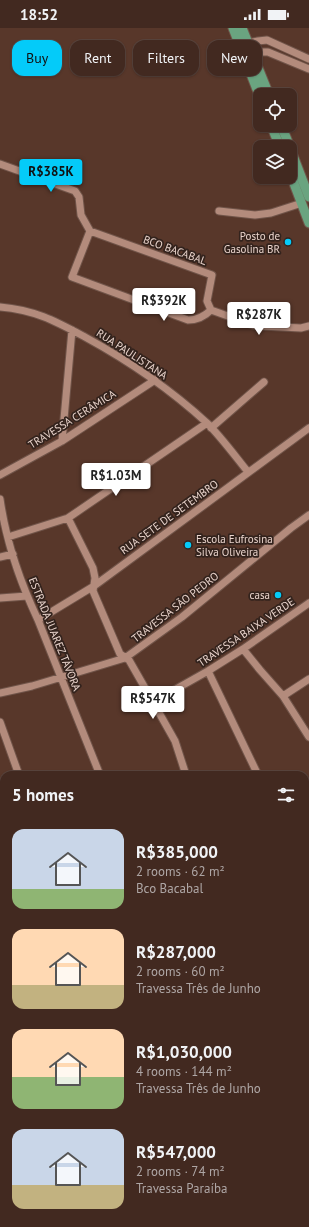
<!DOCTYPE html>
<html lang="en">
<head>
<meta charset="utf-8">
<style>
  :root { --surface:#422920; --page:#493129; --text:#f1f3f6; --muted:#aea6a5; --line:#5a453e; --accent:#04cbf9 }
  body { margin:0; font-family:"PT Sans",sans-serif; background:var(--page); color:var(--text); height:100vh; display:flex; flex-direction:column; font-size:15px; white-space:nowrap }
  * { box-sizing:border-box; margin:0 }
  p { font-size:13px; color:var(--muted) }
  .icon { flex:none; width:22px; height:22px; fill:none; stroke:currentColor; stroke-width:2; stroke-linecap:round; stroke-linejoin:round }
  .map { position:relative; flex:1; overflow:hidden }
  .drawer { position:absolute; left:0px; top:743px; width:309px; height:456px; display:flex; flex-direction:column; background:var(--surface); border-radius:12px 12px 0 0; box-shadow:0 1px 3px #0004,0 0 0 1px var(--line) }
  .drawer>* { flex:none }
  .guide { position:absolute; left:12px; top:12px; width:285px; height:36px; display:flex; gap:8px }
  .controls { position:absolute; left:253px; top:60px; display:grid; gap:8px }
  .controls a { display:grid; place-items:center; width:44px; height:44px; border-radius:8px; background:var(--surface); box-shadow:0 1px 3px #0004,0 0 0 1px var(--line); font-size:20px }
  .price { position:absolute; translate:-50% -34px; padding:0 9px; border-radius:4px; background:#fff; color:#222; font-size:13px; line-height:26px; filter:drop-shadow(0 1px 2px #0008) }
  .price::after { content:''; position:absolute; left:50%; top:24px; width:12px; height:9px; margin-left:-6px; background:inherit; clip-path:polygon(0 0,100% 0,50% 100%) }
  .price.selected { background:var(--accent); color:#111 }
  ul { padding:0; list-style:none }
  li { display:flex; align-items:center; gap:12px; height:100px; padding:0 12px }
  li span { display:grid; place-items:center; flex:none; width:112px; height:80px; border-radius:12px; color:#555 }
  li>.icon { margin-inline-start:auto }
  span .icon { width:48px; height:48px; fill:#fffc; stroke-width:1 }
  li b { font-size:17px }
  h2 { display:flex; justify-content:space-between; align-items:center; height:48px; padding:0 12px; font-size:17px }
  .pill { padding:0 14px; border-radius:12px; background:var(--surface); box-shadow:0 1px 3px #0004,0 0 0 1px var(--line); font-size:14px; line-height:36px }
  .pill.selected { background:var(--accent); color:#111 }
  .status { display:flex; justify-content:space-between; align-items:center; height:28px; padding:0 20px; background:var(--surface); direction:ltr }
  .status svg { height:11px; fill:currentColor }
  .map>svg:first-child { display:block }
  .green { fill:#565024 }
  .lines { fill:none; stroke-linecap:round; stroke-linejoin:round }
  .minor-casing { stroke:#705449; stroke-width:9 }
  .major-casing { stroke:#705449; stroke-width:11 }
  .minor { stroke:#b38b7c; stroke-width:7 }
  .major { stroke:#6aa480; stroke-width:9 }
  .poi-dot { fill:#04cbf9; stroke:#33231d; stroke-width:1.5 }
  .labels { text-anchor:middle; stroke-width:3.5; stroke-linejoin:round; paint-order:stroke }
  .poi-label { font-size:11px; fill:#ead4cc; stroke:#33231d; text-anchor:end }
  .street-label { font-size:11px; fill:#ead4cc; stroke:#33231d }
</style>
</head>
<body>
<div class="status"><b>18:52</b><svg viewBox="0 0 49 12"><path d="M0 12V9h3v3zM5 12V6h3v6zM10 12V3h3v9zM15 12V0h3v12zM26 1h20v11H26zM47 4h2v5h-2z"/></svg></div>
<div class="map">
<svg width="309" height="1199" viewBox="0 0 309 1199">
  <rect width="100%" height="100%" fill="#58372a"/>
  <!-- green -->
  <path class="green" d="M69 1195H132L118 1199H61Z
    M203 1195H240L241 1199H210Z"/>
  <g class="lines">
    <!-- minor casing -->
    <g class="minor-casing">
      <path id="minor" d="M249 15 258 13 267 12 309 31
        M253 28 261 24H268L309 41
        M0 136 75 163 79 169 81 187 90 203 212 247 207 273 211 282C205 288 197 292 188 292L72 249 90 203
        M219 183 255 187 271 185 302 175
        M0 279C35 282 55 293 85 309 129 333 170 361 207 395 222 410 235 428 248 444
        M211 282 253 297 261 298 301 300 309 298
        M211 400 264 354
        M62 413 72 302
        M0 447 62 413 155 352
        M0 471C6 513 20 554 38 592L100 747
        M68 490 93 540 95 550 93 563 120 626 129 632 153 674 175 713 186 747
        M8 509 68 490 207 395
        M0 529 13 526
        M0 570 27 568
        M38 592 94 558 309 400
        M243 621 260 642 283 668 309 709
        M208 643 258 747
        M0 665 32 658 125 630 182 589 291 500 309 487
        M283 668 309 651
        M153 674 208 643 243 621 309 575
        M0 694 19 747
        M0 840 4 841
        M0 981 4 980
        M0 1004 4 1017
        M0 1050 4 1049
        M305 1053 309 1051
        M309 1114 306 1120 309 1129
        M0 1116 4 1115
        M0 1183 4 1181
        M269 1195 271 1199"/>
    </g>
    <!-- major casing -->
    <g class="major-casing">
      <path id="major" d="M233 0 260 69
        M242 0 269 67
        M271 97 280 119
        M281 97 290 119
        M290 120 309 169
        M290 145 309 195"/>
    </g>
    <!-- minor -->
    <use href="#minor" class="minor"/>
    <!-- major -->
    <use href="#major" class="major"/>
  </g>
  <!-- markers -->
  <g class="poi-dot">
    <circle cx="288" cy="214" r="4"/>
    <circle cx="188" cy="517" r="4"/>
    <circle cx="278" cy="567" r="4"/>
  </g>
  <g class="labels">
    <!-- poi labels -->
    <g class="poi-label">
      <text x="280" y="212">Posto de<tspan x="280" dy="13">Gasolina BR</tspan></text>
      <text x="196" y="515" text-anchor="start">Escola Eufrosina<tspan x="196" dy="13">Silva Oliveira</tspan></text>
      <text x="270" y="571">casa</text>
    </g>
    <!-- street labels -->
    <g class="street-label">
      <text transform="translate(175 222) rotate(20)" y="4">BCO BACABAL</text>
      <text transform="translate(132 326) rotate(33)" y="4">RUA PAULISTANA</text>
      <text transform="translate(72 391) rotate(-32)" y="4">TRAVESSA CERÂMICA</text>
      <text transform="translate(169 489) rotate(-36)" y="4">RUA SETE DE SETEMBRO</text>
      <text transform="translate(175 579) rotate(-38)" y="4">TRAVESSA SÃO PEDRO</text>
      <text transform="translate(246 604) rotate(-34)" y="4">TRAVESSA BAIXA VERDE</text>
      <text transform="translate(55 606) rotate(68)" y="4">ESTRADA JUAREZ TÁVORA</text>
    </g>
  </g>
</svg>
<div class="controls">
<a><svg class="icon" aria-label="locate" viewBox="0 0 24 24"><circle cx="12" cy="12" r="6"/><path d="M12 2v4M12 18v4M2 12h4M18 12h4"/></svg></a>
<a><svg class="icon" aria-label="layers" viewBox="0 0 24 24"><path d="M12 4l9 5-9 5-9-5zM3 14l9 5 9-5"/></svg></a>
</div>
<b class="price selected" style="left:51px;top:165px">R$385K</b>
<b class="price" style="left:164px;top:294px">R$392K</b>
<b class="price" style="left:259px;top:308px">R$287K</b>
<b class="price" style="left:116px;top:469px">R$1.03M</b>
<b class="price" style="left:153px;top:692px">R$547K</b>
<div class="guide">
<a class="pill selected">Buy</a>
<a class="pill">Rent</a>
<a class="pill">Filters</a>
<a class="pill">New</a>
</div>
<section class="drawer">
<h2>5 homes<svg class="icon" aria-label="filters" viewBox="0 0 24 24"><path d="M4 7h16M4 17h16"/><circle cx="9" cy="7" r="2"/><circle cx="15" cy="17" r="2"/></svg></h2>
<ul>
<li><span style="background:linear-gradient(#c9d6e8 75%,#8fb573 0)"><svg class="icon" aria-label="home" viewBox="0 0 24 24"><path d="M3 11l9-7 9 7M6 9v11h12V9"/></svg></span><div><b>R$385,000</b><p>2 rooms · 62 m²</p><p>Bco Bacabal</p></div></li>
<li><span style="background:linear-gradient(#ffd9b3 70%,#c2b280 0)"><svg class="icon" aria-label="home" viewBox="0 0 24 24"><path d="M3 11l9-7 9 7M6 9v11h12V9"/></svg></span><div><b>R$287,000</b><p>2 rooms · 60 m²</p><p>Travessa Três de Junho</p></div></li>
<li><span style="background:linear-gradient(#ffd9b3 60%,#8fb573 0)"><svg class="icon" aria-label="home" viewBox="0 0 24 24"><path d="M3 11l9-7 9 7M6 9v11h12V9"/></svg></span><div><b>R$1,030,000</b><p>4 rooms · 144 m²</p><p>Travessa Três de Junho</p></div></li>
<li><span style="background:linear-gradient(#c9d6e8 70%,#c2b280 0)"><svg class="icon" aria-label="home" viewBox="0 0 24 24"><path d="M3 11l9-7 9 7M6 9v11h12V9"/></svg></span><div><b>R$547,000</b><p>2 rooms · 74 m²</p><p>Travessa Paraíba</p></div></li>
</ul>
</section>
</div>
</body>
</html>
